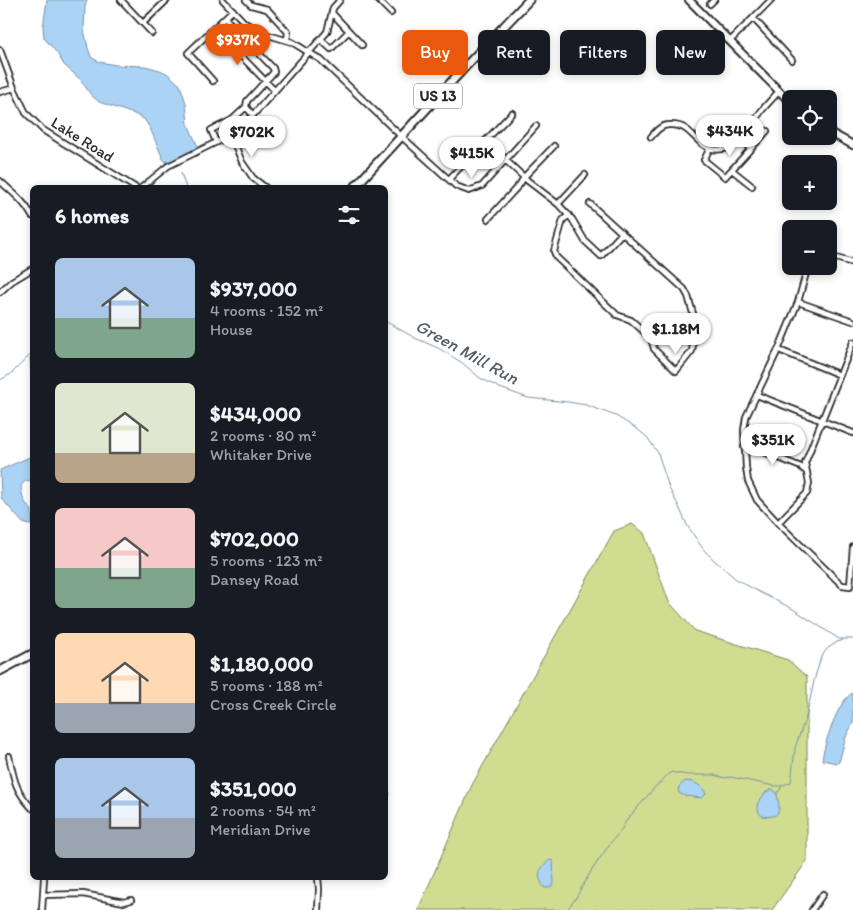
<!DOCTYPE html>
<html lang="en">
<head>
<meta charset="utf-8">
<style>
  :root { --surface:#171b24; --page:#20242c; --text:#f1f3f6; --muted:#9ea1a6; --accent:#ea580c }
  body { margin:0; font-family:Itim,sans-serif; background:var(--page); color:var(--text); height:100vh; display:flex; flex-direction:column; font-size:19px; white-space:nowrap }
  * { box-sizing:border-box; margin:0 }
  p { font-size:16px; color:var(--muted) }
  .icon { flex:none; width:28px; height:28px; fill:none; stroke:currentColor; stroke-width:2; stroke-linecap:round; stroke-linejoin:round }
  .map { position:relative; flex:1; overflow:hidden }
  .panel { position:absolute; left:30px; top:185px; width:358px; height:695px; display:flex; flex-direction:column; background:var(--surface); border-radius:8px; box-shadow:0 2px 8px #0003 }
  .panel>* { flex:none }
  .hud { position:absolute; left:402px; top:30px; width:375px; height:45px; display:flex; gap:10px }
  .tools { position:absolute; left:782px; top:90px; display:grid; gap:10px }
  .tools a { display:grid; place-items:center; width:55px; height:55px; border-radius:8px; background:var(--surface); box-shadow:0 2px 8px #0003; font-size:25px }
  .price { position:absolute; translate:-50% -42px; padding:0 11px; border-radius:18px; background:#fff; color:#222; font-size:16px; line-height:32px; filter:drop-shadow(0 1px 2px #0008) }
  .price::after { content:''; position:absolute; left:50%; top:30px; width:15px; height:11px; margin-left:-8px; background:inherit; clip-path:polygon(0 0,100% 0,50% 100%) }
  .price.on { background:var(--accent); color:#fff }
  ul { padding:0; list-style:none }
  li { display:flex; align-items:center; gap:15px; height:125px; padding:0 25px }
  li span { display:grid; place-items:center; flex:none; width:140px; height:100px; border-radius:8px; color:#555 }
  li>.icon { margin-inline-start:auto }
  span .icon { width:60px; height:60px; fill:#fffc; stroke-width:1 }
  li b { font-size:21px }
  h2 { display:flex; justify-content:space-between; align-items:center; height:60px; padding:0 25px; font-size:21px }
  .chip { padding:0 18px; border-radius:8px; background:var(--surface); box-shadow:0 2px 8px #0003; font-size:18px; line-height:45px }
  .chip.on { background:var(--accent); color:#fff }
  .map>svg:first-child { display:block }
  .green { fill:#d0dc90; stroke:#7e845e }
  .water { fill:#abd3f5; stroke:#7890a4 }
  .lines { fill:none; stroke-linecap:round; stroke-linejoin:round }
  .stream { stroke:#7890a4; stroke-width:1 }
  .minor-casing { stroke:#2b2b2b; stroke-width:8 }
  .secondary-casing { stroke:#2b2b2b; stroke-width:10 }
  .primary-casing { stroke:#2b2b2b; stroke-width:11 }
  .minor { stroke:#fff; stroke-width:4.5 }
  .secondary { stroke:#fff; stroke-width:6 }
  .primary { stroke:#fff; stroke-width:7 }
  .labels { text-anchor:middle; stroke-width:4; stroke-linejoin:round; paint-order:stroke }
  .shield { fill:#fff; stroke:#6b6b6b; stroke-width:1 }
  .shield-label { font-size:15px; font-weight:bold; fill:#2b2b2b }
  .street-label { font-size:16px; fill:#2b2b2b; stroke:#fff }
  .water-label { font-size:18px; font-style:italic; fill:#515d68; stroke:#fff }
</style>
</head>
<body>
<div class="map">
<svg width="853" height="910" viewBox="0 0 853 910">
  <rect width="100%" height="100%" fill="#fff"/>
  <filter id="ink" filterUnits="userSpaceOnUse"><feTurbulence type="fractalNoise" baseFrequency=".02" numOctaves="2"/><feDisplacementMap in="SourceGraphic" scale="10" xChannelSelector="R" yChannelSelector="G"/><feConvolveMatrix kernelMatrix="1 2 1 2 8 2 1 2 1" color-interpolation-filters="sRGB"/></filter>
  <g filter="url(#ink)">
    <!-- green -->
    <path class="green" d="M632 524 644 533 669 602 695 631 788 660 807 677V861L772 910H418L472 785 614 531Z"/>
    <!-- water -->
    <path class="water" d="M47 0H87L85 7 84 30 88 48 91 57 99 62 116 65 145 66 160 70 168 74 180 85 186 103 188 124 198 147 174 160 166 162 163 159 150 128 144 119 134 114 99 102 91 95 81 80 64 65 57 53 44 38 43 27Z
      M32 456V481C27 480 24 481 21 486 22 496 24 504 32 510V525H30L23 523 1 498 0 470Z
      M853 693V723L846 737 839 762 837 763 822 760C824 745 838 699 853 693Z
      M686 781C694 781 703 786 706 794L702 798 685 796 679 793C677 787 681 784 686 781Z
      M772 789C777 792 777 794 778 800 781 814 777 818 762 816L759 813 757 804 766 792Z
      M550 860 553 861 554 884 549 888H544C537 875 537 870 550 860Z"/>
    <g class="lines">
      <!-- stream -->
      <path class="stream" d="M181 173 186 188
        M385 321 415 338 438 348 461 362 480 378 500 388 528 398 568 402 586 405 616 416 637 429 647 437 658 453 669 488 679 507 687 525 703 549 714 560 736 579 759 592 793 609 839 639H853
        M30 358 32 386
        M0 380 11 374 32 353
        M777 794 780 790 781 787
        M567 910 575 899 592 870 611 842 620 832 626 821 656 786C662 782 665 776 671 772L687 775H714L725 778 730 777 775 786H781L791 782 795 748 807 714 814 681 821 657 827 649 837 642 843 640"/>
      <!-- minor casing -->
      <g class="minor-casing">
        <path id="minor" d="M121 0 152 33
          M223 0 245 23 265 34 292 42 321 60 401 136 456 186 469 191 482 186 536 126
          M246 0 251 5 267 9 288 32 287 40
          M378 0 391 13
          M710 4 714 0
          M332 13 362 45
          M225 18 273 68 274 72 247 101 246 107
          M753 18 792 60
          M143 23 167 0
          M214 28 275 91
          M320 39 331 49 349 31
          M730 41 771 0
          M0 50 14 88 26 113 43 130 136 188
          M213 81 188 53 233 10
          M0 92 14 88
          M231 135 242 162 253 178 266 188
          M651 137C656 131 661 125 669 125 689 124 691 137 705 146 712 151 723 150 731 147 746 140 753 121 763 109 768 103 774 97 779 91
          M741 140 751 149
          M485 141 528 181 558 204 572 219 585 241 601 256 622 233
          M216 142 211 130 232 120 246 107 253 115
          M710 148 704 160 725 177 767 131
          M732 170 752 186
          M449 179 512 113
          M0 181C12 192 25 202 32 216
          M141 188 168 166 231 135 246 123 327 32 333 8 340 0
          M558 204 585 175
          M569 215 563 220 554 251 556 257 617 315 631 320 651 338 654 349 676 371 692 351 696 324 688 296 684 289 590 204
          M488 219 520 184 524 177 554 146
          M829 256 853 263
          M808 266 798 302 779 348 746 417 744 430 746 468 748 481 757 500 778 523 842 585 850 586 853 547
          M0 292 12 281 32 269
          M798 302 853 321
          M779 350 840 375
          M757 395 853 433
          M744 447H752L801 467 807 472
          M778 523 807 493 809 483 805 463 853 342
          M9 756C14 780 15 790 32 808
          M385 794H386
          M318 878 319 889 318 910
          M43 895 83 894 124 902 131 900
          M42 910 44 878
          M812 910 823 894"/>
      </g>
      <!-- secondary casing -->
      <g class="secondary-casing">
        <path id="secondary" d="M689 0 791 103
          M829 132 853 145"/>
      </g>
      <!-- primary casing -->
      <g class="primary-casing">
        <path id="primary" d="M354 188 465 67 529 0
          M0 671 32 654"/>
      </g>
      <!-- minor -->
      <use href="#minor" class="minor"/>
      <!-- secondary -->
      <use href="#secondary" class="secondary"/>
      <!-- primary -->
      <use href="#primary" class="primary"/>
    </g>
  </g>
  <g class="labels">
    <!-- shield labels -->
    <rect class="shield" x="414" y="83.5" width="48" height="25" rx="4"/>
    <g class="shield-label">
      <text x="438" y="101">US 13</text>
    </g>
    <!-- street labels -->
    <g class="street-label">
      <text transform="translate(83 139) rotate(32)" y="6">Lake Road</text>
    </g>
    <!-- water labels -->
    <g class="water-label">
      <text transform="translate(467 352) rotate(29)" y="6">Green Mill Run</text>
    </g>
  </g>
</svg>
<div class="tools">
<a><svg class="icon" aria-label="locate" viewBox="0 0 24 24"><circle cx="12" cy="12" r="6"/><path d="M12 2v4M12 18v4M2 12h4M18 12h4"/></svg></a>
<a>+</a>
<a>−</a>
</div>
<b class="price on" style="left:238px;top:66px">$937K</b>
<b class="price" style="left:730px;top:157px">$434K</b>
<b class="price" style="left:252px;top:158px">$702K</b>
<b class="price" style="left:472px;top:179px">$415K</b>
<b class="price" style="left:676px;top:355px">$1.18M</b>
<b class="price" style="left:773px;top:466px">$351K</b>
<div class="hud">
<a class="chip on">Buy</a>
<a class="chip">Rent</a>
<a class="chip">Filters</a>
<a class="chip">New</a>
</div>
<section class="panel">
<h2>6 homes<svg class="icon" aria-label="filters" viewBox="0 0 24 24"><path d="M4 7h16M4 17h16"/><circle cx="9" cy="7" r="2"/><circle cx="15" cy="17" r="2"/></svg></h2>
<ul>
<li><span style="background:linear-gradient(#a9c7e8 60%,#7fa58c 0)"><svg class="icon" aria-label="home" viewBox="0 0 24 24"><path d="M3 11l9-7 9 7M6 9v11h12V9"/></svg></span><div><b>$937,000</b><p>4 rooms · 152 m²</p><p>House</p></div></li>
<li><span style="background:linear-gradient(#dfe7d0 70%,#b9a48a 0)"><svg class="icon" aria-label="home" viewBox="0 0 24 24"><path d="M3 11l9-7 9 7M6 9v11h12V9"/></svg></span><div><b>$434,000</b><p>2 rooms · 80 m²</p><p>Whitaker Drive</p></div></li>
<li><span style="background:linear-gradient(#f6c9c9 60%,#7fa58c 0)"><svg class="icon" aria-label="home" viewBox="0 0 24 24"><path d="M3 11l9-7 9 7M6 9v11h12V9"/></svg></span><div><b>$702,000</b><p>5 rooms · 123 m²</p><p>Dansey Road</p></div></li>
<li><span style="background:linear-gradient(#ffd9b3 70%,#9aa5b1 0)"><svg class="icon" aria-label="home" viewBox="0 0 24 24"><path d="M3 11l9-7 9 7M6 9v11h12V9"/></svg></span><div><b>$1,180,000</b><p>5 rooms · 188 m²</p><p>Cross Creek Circle</p></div></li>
<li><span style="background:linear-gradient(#a9c7e8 60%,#9aa5b1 0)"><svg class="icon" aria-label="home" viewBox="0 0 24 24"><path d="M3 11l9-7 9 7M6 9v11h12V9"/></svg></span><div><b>$351,000</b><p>2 rooms · 54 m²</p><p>Meridian Drive</p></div></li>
</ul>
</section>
</div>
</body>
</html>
